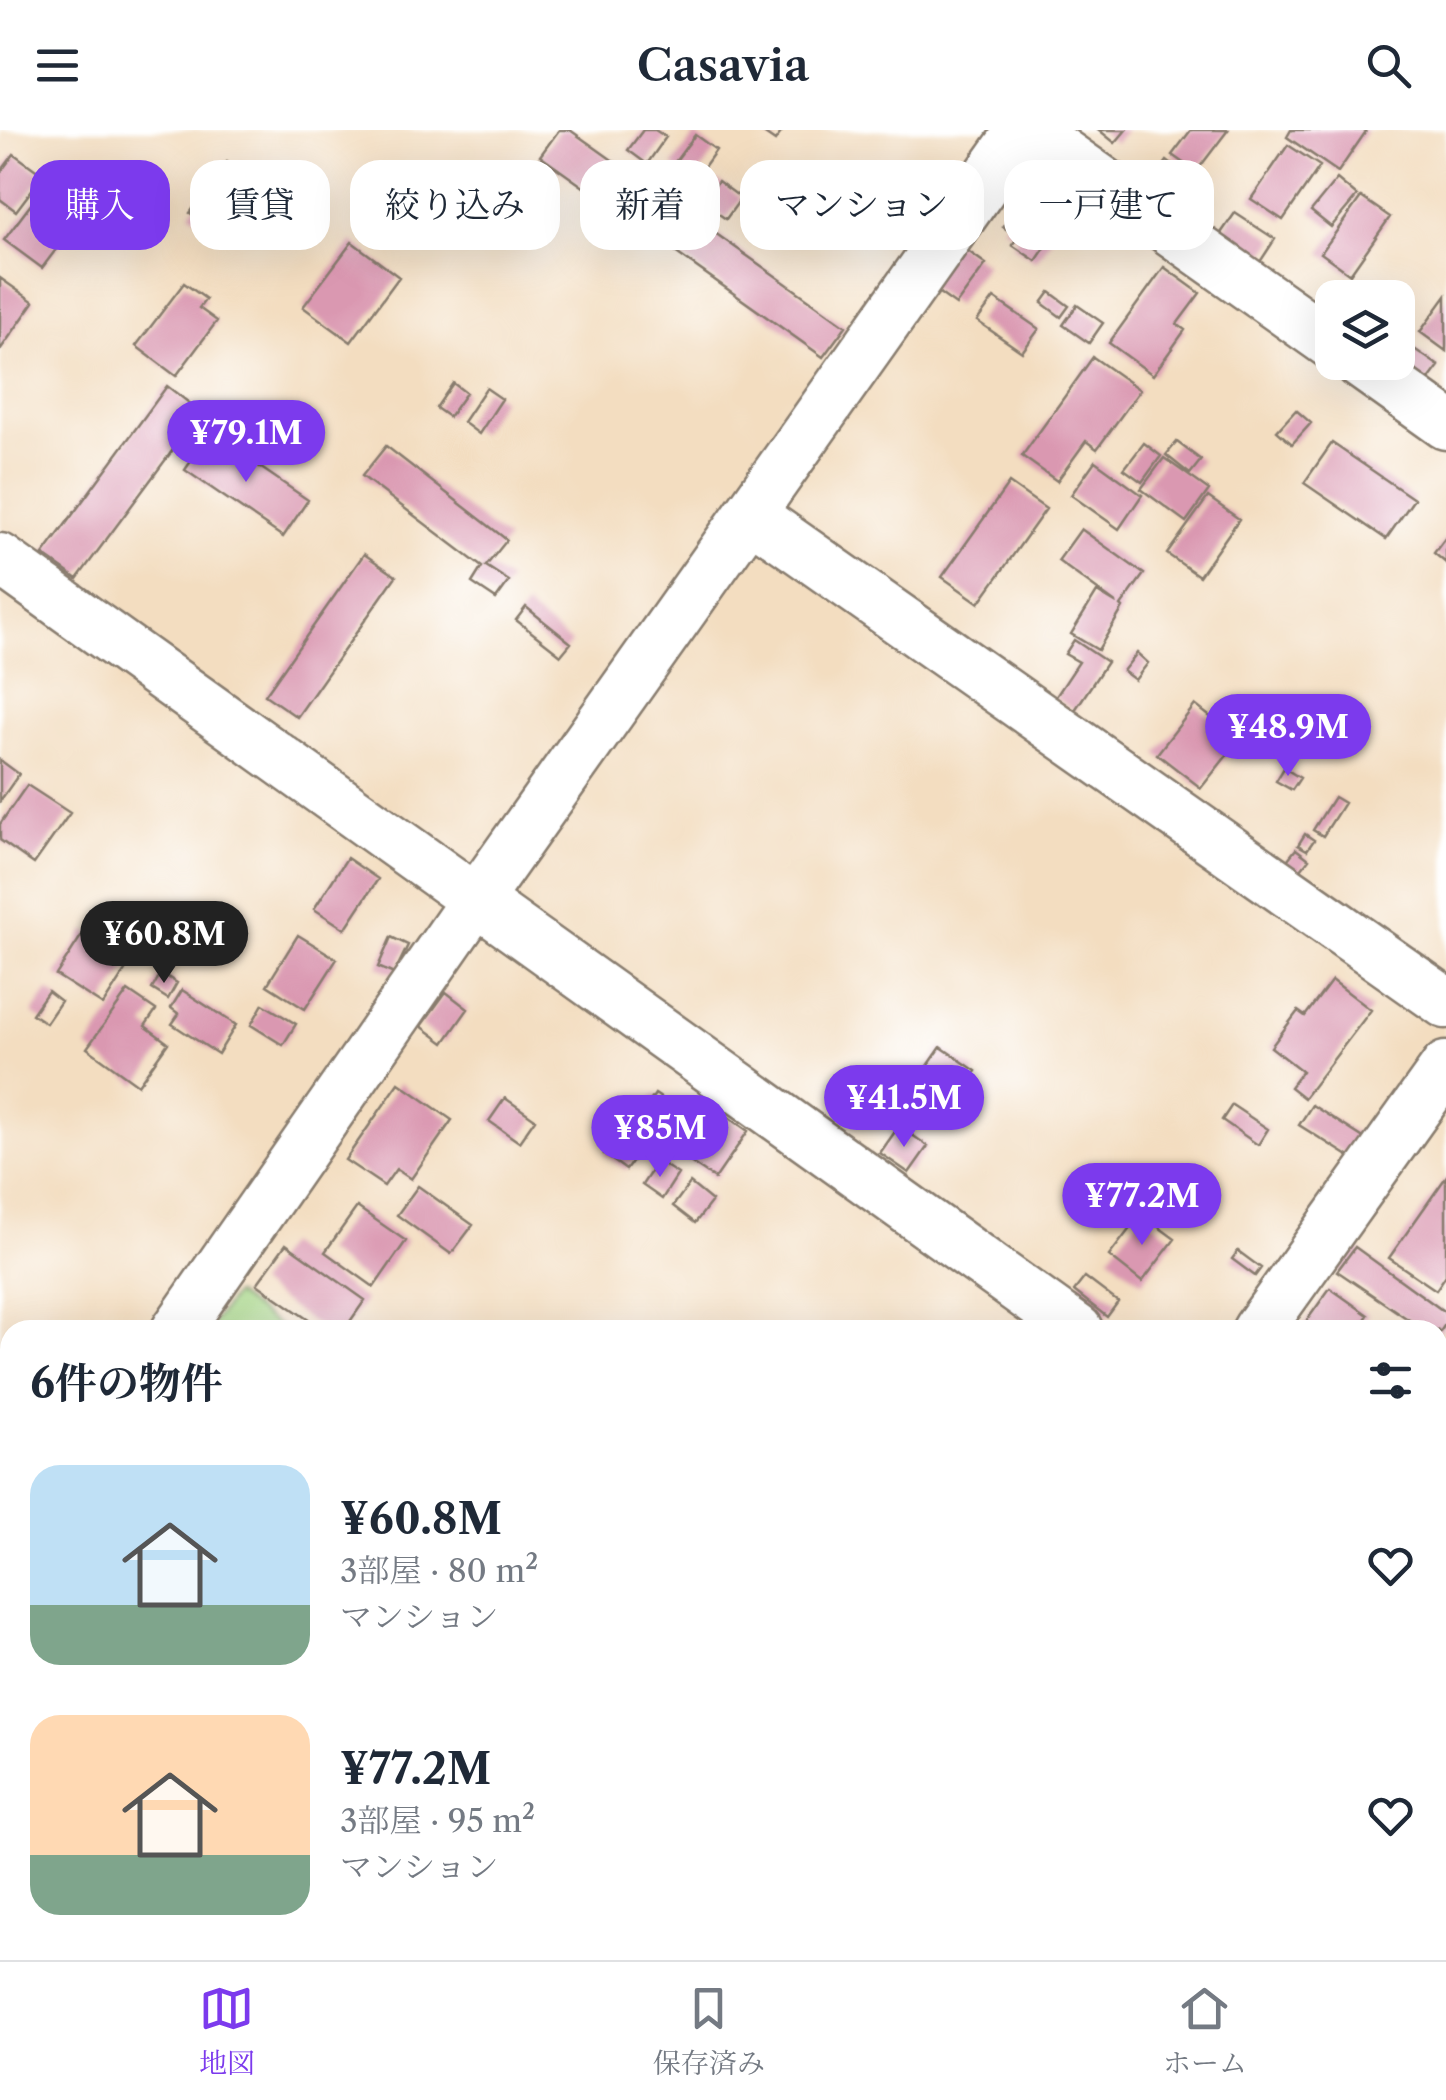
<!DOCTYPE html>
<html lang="ja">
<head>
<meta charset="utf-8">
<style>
  :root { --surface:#fff; --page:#f2f2f3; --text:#1f2937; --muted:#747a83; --line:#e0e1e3; --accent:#7c3aed }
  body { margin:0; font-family:"Libre Caslon Text","Noto Serif JP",serif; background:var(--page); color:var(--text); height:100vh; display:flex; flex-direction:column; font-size:38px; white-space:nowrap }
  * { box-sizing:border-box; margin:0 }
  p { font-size:32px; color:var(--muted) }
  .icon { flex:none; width:55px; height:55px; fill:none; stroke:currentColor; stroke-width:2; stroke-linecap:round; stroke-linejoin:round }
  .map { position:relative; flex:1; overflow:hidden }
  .sheet { position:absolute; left:0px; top:1190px; width:1448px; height:640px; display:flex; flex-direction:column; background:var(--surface); border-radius:30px 30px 0 0; box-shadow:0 10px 40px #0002 }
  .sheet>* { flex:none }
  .banner { position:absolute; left:30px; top:30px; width:1388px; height:90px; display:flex; gap:20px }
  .buttons { position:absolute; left:1315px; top:150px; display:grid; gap:20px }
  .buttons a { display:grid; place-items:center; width:100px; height:100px; border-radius:20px; background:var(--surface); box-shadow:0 10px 40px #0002; font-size:50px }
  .price { position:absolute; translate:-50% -85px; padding:0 22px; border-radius:35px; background:var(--accent); color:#fff; font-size:32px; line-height:65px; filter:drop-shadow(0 2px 5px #0008) }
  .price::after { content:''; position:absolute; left:50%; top:60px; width:30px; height:22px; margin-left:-15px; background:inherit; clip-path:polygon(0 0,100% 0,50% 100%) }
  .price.active { background:#222; color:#fff }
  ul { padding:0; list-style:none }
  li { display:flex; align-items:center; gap:30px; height:250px; padding:0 30px }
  li span { display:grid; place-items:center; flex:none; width:280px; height:200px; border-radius:30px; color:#555 }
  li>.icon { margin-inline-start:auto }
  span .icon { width:120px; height:120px; fill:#fffc; stroke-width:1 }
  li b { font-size:42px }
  h2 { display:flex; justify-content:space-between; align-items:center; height:120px; padding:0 30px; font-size:42px }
  .chip { padding:0 35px; border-radius:30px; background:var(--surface); box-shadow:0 10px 40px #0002; font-size:35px; line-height:90px }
  .chip.active { background:var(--accent); color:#fff }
  header { display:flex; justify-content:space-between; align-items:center; height:130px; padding:0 30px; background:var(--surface); font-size:45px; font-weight:600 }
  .tab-bar { display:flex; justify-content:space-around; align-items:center; height:140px; border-top:2px solid var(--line); background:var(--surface); font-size:28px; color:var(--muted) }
  .tab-bar a { display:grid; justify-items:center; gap:5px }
  .tab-bar .active { color:var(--accent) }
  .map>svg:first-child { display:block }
  .green { fill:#a3d482; stroke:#60784f; stroke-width:2.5 }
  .building { fill:#da98b1 }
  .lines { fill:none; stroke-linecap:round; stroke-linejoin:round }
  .minor-casing { stroke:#887c6e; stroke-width:55 }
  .minor { stroke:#fff; stroke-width:50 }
</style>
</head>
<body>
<header><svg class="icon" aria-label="menu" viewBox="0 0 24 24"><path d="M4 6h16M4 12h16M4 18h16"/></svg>Casavia<svg class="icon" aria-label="search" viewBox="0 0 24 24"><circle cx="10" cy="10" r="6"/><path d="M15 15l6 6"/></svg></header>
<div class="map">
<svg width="1446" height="1830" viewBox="0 0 1446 1830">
  <rect width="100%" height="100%" fill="#fff"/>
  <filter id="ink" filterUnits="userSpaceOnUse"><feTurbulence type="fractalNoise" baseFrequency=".01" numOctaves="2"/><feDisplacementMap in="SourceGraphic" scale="20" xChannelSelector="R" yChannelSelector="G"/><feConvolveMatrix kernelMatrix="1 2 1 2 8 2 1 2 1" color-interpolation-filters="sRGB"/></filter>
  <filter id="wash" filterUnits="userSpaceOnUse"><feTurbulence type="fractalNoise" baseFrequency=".0048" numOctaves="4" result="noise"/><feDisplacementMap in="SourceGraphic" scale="40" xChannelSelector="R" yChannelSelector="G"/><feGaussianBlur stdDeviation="2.25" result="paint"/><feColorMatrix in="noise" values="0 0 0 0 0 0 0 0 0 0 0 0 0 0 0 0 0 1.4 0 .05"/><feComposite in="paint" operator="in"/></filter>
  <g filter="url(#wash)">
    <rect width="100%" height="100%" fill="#f3ddc0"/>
    <!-- green -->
    <path class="green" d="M234 1164 284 1200H208Z
      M0 1290 10 1297V1387L0 1401Z
      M1438 1503 1446 1509V1567L1438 1579Z
      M1202 1820H1266L1259 1830H1216Z"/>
    <g id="blocks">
      <!-- building -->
      <path class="building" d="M559 0H570L846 196 823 227 540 26Z
        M643 0H655L666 7 647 34 628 20Z
        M759 0H783L775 11Z
        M1099 0H1126L1115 13Z
        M1191 0H1228L1196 42 1172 25Z
        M1291 0H1367L1338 42 1287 7Z
        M695 5 716 20 694 51 672 36Z
        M1288 15 1320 36 1283 90 1251 69Z
        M14 24 43 45 16 81 0 69V43Z
        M1167 31 1202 58 1186 79 1151 53Z
        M227 32 263 57 225 108 190 83Z
        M1337 49 1357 66 1331 97 1311 81Z
        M718 51 741 68 726 89 703 73Z
        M41 61 79 89 42 138 4 110Z
        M1033 65 1065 88 1036 131 1012 115 1018 107 1003 97 1016 79 1021 83Z
        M1361 67 1390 87 1350 144 1321 123Z
        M1235 83 1275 109 1258 135 1217 109Z
        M954 111 986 134 956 175 925 153Z
        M352 112 399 147 351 212 303 177Z
        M1164 137 1200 163 1177 194 1185 200 1153 245 1109 213Z
        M0 148 34 172 0 220Z
        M184 153 206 169 199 178 217 191 176 246 136 216Z
        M1050 162 1069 176 1061 187 1042 173Z
        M1446 166V221L1420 202Z
        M994 168 1039 199 1022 222 977 191Z
        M1077 175 1103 193 1089 213 1063 195Z
        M1407 214 1439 236 1424 256 1398 232Z
        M1093 227 1140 260 1097 319 1086 311 1057 351 1022 326Z
        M453 253 466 263 449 287 436 278Z
        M167 256 201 282 77 449 43 425Z
        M486 258 502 269 479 304 463 292Z
        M1296 280 1311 293 1292 314 1277 301Z
        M210 303 308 370 283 407 185 340Z
        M1177 312 1201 330 1190 344 1166 325Z
        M1144 313 1161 326 1142 352 1124 339Z
        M1332 313 1414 369 1386 409 1304 353Z
        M386 316 507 410 486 436 509 451 496 469 472 453 482 437 362 346Z
        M1164 328 1209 360 1186 392 1141 359Z
        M1095 331 1142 365 1119 399 1071 365Z
        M1009 353 1046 379 979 473 942 447Z
        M1208 367 1239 389 1199 446 1167 424Z
        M1081 399 1144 444 1121 476 1123 478 1098 520 1071 504 1097 462 1117 474 1058 431Z
        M1446 407V433L1434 423Z
        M364 424 396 446 297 587 265 565Z
        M526 477 571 513 561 525 516 490Z
        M1074 510 1107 532 1075 580 1055 568 1079 532 1065 524Z
        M1137 523 1148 533 1135 550 1123 541Z
        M1195 575 1231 603 1220 616 1228 624 1201 658 1157 624Z
        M0 630 19 644 0 671Z
        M1284 638 1300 648 1292 660 1276 651Z
        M27 655 70 683 34 734 0 710V694Z
        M1334 667 1344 673 1323 706 1313 700Z
        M1305 704 1314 710 1307 720 1298 715Z
        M1296 719 1309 729 1297 744 1284 734Z
        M347 728 378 749 345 799 314 779Z
        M85 800 132 830 103 875 56 845Z
        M298 805 337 829 305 879 267 855Z
        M391 807 408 815 394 844 378 837Z
        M161 843 177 853 168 869 152 859Z
        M1332 850 1371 880 1304 968 1290 957 1302 941 1271 917 1298 881 1305 886Z
        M182 860 236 895 218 924 172 894 179 884 171 878Z
        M48 861 61 871 46 893 32 884Z
        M128 861 156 880 145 896 168 913 138 955 87 918Z
        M446 862 468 879 444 913 421 896Z
        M263 874 296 894 283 915 251 895Z
        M941 917 976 941 938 996 903 972Z
        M399 953 452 990 411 1049 396 1039 384 1056 345 1030Z
        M655 964 700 994 713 976 748 1001 715 1049 635 994Z
        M505 968 535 989 519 1012 489 991Z
        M1232 975 1268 999 1258 1015 1222 990Z
        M1312 975 1365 1009 1353 1029 1299 995Z
        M899 996 928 1016 909 1043 880 1023Z
        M620 1002 642 1018 626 1040 604 1024Z
        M658 1031 678 1044 662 1069 642 1055Z
        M1446 1047V1145L1436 1160 1389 1128Z
        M690 1053 712 1071 695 1093 673 1076Z
        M418 1056 473 1095 451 1124 397 1085Z
        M357 1077 406 1111 374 1157 325 1122Z
        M1141 1084 1175 1109 1142 1152 1109 1126Z
        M286 1114 365 1170 344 1200H323L257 1154Z
        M1355 1117 1446 1183V1193L1438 1205V1200H1424L1337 1141Z
        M1238 1121 1261 1138 1255 1146 1232 1129Z
        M1085 1147 1118 1172 1107 1187 1074 1161Z
        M1330 1158 1368 1185 1358 1200H1300Z
        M1446 1285V1381L1438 1375V1296Z
        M10 1820H44L58 1830H2Z
        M59 1820H124L117 1830H73Z
        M163 1820H219L212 1830H156Z
        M588 1820H609L623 1830H581Z
        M852 1820H871L886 1830H846Z
        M1027 1820H1083L1076 1830H1020Z"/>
    </g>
  </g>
  <g filter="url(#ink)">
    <use href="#blocks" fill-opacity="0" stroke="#887c6e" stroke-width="2.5"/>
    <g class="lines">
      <!-- minor casing -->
      <g class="minor-casing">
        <path id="minor" d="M1029 0 1332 214
          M1359 232 1446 294
          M751 385 1446 873
          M0 429 1077 1200
          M177 1200 476 770 1022 0
          M1258 1200 1446 937
          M1438 1441 1446 1447
          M0 1454 10 1439
          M0 1574 10 1581
          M339 1820 353 1830
          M266 1830 273 1820
          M813 1830 820 1820"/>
      </g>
      <!-- minor -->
      <use href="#minor" class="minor"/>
    </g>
  </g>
</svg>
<div class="buttons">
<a><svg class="icon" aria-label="layers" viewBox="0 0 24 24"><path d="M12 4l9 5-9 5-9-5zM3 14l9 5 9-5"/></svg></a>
</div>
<b class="price" style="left:246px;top:355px">¥79.1M</b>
<b class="price" style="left:1288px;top:649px">¥48.9M</b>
<b class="price active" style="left:164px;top:856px">¥60.8M</b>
<b class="price" style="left:904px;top:1020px">¥41.5M</b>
<b class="price" style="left:660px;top:1050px">¥85M</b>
<b class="price" style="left:1142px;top:1118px">¥77.2M</b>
<div class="banner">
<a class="chip active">購入</a>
<a class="chip">賃貸</a>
<a class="chip">絞り込み</a>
<a class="chip">新着</a>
<a class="chip">マンション</a>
<a class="chip">一戸建て</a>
</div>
<section class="sheet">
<h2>6件の物件<svg class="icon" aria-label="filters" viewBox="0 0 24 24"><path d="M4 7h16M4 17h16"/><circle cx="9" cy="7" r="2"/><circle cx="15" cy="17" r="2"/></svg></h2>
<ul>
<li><span style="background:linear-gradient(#bfe0f5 70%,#7fa58c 0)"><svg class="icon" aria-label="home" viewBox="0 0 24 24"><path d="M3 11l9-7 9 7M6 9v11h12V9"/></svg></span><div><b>¥60.8M</b><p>3部屋 · 80 m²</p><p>マンション</p></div><svg class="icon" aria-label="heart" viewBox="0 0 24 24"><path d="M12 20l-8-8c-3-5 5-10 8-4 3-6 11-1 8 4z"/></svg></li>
<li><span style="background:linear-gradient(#ffd9b3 70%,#7fa58c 0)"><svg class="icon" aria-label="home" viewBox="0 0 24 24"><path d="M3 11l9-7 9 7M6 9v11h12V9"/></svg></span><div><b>¥77.2M</b><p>3部屋 · 95 m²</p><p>マンション</p></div><svg class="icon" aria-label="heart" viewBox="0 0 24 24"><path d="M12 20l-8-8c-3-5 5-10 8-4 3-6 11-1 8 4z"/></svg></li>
</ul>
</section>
</div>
<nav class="tab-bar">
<a class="active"><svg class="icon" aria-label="map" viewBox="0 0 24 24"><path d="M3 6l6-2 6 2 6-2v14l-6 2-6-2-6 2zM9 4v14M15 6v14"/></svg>地図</a>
<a><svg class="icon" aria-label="saved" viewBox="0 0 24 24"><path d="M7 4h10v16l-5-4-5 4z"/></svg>保存済み</a>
<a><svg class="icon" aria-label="home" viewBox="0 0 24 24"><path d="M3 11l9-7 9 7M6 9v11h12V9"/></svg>ホーム</a>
</nav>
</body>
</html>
